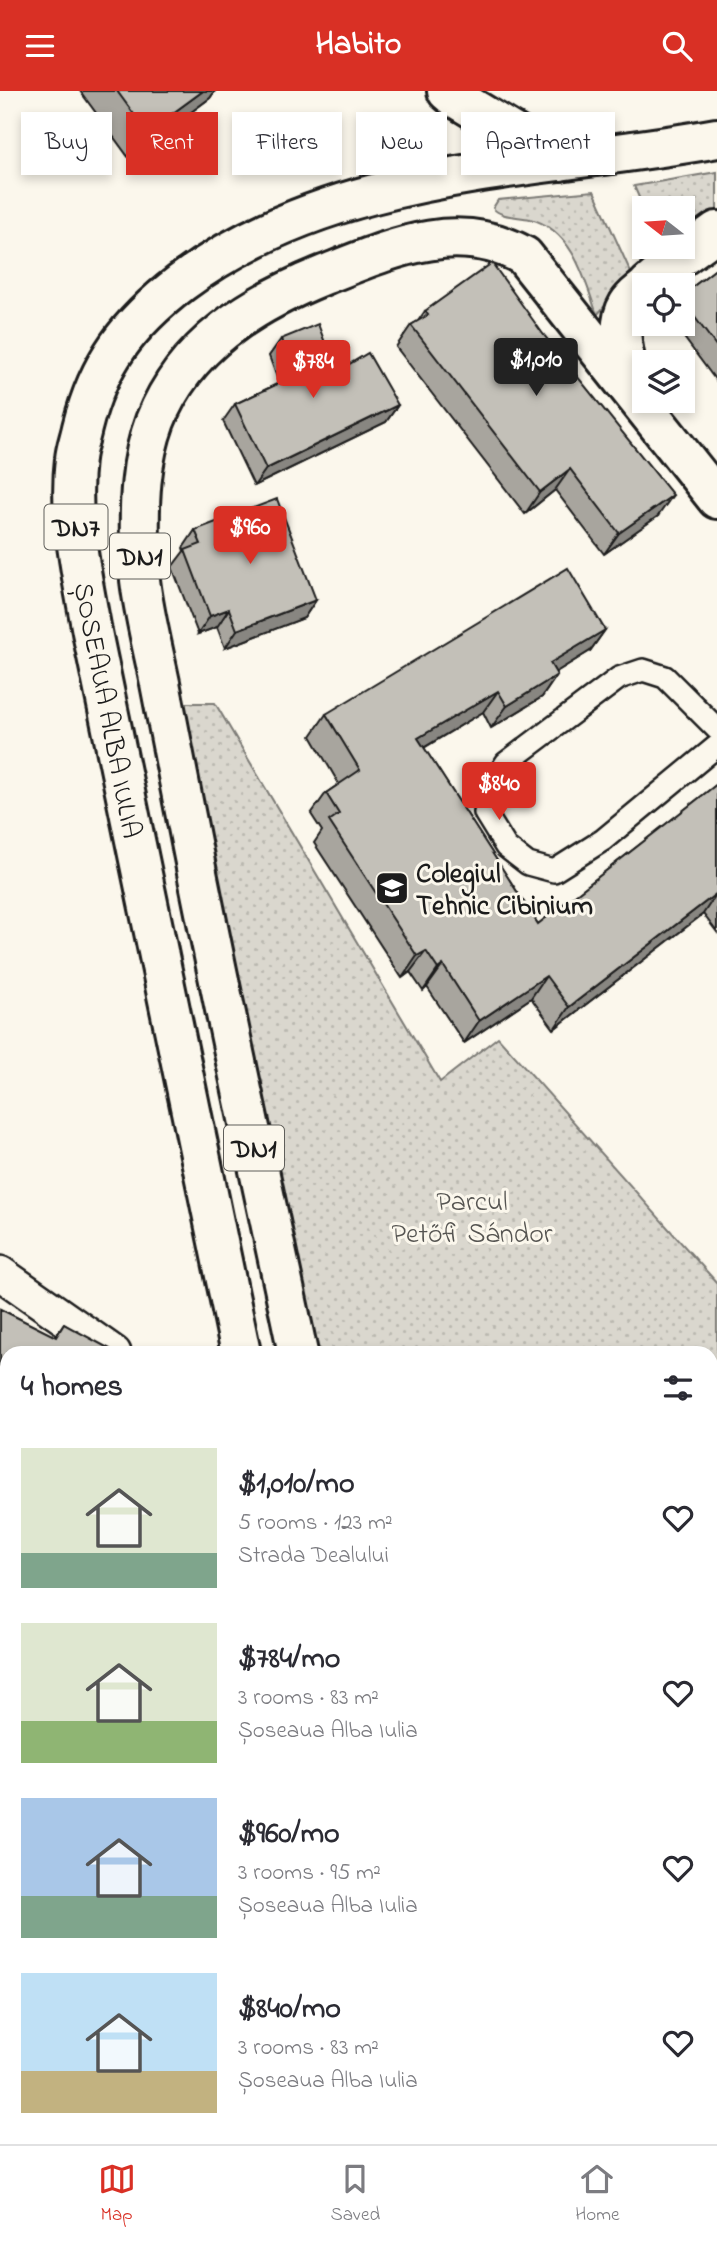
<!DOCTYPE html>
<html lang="en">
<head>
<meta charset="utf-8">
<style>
  :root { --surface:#fff; --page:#f7f7f7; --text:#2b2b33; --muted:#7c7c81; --line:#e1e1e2; --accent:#d93025 }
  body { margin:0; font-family:"Indie Flower",sans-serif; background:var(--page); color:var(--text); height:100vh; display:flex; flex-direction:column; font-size:26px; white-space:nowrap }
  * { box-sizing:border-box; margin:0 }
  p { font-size:23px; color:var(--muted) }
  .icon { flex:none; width:38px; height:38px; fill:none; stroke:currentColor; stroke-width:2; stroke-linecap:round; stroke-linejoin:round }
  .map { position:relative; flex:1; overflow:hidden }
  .details { position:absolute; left:0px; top:1255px; width:718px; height:800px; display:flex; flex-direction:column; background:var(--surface); border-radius:21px 21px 0 0; box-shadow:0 4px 10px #0003 }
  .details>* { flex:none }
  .guide { position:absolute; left:21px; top:21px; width:676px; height:63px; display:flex; gap:14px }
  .needle { width:46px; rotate:287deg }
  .buttons { position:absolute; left:632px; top:105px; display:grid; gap:14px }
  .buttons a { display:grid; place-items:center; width:63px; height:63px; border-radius:0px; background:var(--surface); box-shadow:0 4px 10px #0003; font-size:35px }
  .price { position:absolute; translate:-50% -60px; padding:0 16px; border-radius:7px; background:var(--accent); color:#fff; font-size:23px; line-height:46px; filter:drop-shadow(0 2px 4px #0008) }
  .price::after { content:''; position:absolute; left:50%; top:42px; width:21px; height:16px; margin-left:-10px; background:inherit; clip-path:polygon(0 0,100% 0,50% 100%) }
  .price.active { background:#222; color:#fff }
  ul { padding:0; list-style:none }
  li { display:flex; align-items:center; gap:21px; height:175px; padding:0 21px }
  li span { display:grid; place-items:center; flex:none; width:196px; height:140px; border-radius:0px; color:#555 }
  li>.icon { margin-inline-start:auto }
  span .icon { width:84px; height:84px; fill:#fffc; stroke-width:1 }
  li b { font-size:30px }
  h2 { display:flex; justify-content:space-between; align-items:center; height:84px; padding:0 21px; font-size:30px }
  .tag { padding:0 24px; border-radius:0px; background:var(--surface); box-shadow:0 4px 10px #0003; font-size:24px; line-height:63px }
  .tag.active { background:var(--accent); color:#fff }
  header { display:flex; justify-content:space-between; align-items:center; height:91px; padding:0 21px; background:var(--accent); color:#fff; font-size:32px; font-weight:700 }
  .menu { display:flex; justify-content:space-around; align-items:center; height:98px; border-top:2px solid var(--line); background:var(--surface); font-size:19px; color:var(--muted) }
  .menu a { display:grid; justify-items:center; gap:4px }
  .menu .active { color:var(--accent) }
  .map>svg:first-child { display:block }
  .green { fill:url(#green-dots); stroke:#7b7a75; stroke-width:2 }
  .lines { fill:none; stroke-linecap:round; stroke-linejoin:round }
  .service-casing { stroke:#1c1c1c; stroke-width:26 }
  .pedestrian-casing { stroke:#1c1c1c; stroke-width:38 }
  .minor-casing { stroke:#1c1c1c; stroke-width:44 }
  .tertiary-casing { stroke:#1c1c1c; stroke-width:44 }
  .secondary-casing { stroke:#1c1c1c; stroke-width:44 }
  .primary-casing { stroke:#1c1c1c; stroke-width:44 }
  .service { stroke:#fbf7ec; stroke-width:21 }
  .pedestrian { stroke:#fbf7ec; stroke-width:33 }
  .minor { stroke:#fbf7ec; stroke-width:38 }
  .tertiary { stroke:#fbf7ec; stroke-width:38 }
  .secondary { stroke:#fbf7ec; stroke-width:38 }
  .primary { stroke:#fbf7ec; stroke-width:38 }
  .wall { fill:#a8a59e; stroke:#1c1c1c; stroke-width:2 }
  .shaded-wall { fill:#888681; stroke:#1c1c1c; stroke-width:2 }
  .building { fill:#c3c0b8; stroke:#1c1c1c; stroke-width:2 }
  .labels { text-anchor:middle; stroke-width:6; stroke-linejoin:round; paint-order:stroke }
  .shield { fill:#fbf7ec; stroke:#5f5e5a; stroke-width:2 }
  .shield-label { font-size:26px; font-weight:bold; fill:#1c1c1c }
  .street-label { font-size:28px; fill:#1c1c1c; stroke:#fbf7ec }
  .poi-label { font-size:28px; font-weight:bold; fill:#1c1c1c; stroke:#fbf7ec; text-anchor:start }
  .park-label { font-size:28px; fill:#555451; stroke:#fbf7ec }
</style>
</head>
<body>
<header><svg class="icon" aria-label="menu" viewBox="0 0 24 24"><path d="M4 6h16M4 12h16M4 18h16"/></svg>Habito<svg class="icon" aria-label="search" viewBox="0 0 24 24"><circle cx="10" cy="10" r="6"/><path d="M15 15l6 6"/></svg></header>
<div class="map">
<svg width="717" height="2053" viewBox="0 0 717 2053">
  <defs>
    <pattern id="green-dots" width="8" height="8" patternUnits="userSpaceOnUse" patternTransform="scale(1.75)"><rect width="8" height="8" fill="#dad7ce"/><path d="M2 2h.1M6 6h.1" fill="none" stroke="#bab8b0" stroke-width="1.8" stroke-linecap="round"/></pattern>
  </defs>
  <rect width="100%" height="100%" fill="#fbf7ec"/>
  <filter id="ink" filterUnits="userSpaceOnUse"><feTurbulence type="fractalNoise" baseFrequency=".0143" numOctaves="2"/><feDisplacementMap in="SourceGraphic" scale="14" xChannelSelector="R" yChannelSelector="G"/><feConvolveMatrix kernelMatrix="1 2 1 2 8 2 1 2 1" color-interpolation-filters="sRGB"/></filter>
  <g filter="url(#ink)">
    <!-- green -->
    <path class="green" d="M717 81V123L683 147 682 117 644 118 634 95Z
      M594 100 632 184 597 224C585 188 572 138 530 128 518 125 501 127 493 117L498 109Z
      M176 612H215L440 991 498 946 717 1192V1666L711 1669 710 1262H316Z"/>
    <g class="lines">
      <!-- service casing -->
      <g class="service-casing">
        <path id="service" d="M717 638 665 586 643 579 619 587 506 672 489 698 485 722 506 756 528 773 554 780 603 749 717 655"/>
      </g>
      <!-- pedestrian casing -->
      <g class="pedestrian-casing">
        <path id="pedestrian" d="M0 1182 114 1262
          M710 1669 717 1666
          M523 2048 525 2053"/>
      </g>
      <!-- minor casing -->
      <g class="minor-casing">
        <path id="minor" d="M447 0 454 6 559 70"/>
      </g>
      <!-- tertiary casing -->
      <g class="tertiary-casing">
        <path id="tertiary" d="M0 1678 7 1682"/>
      </g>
      <!-- secondary casing -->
      <g class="secondary-casing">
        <path id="secondary" d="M113 2053 118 2048"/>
      </g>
      <!-- primary casing -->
      <g class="primary-casing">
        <path id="primary" d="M648 194 681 166 717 140
          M631 295C626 271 614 237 628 214 632 207 638 203 644 198
          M241 1262 92 541C82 485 68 426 75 368 76 357 80 347 82 337 98 272 129 232 181 192 335 76 536 80 717 47
          M298 1262C261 1087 222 911 188 736 179 688 169 640 160 592 153 558 144 523 140 489 139 477 140 465 140 454 139 412 140 370 155 330 185 254 252 213 324 184 390 158 457 127 524 165L717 408
          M398 2048 403 2053
          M478 2048 479 2053"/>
      </g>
      <!-- service -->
      <use href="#service" class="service"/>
      <!-- pedestrian -->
      <use href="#pedestrian" class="pedestrian"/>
      <!-- minor -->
      <use href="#minor" class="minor"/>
      <!-- tertiary -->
      <use href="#tertiary" class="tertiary"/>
      <!-- secondary -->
      <use href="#secondary" class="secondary"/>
      <!-- primary -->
      <use href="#primary" class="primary"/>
    </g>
    <!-- wall -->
    <path class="wall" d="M80 0H215L210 7 129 67Z
      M717 177V291L674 233H682V204Z
      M425 220 658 425 604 463 555 399 525 423 396 256 411 234 418 230Z
      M281 248 336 281 398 314 386 331 254 395 223 330 235 313 279 292 269 265Z
      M195 439 316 509 304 527 225 557 217 536 198 543 172 476 184 460 183 457Z
      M605 539 590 560 556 581 557 584 542 606 491 637 483 621 424 657 538 833 717 693V841L703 823 554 938 531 907 464 952 427 896 423 900 410 881 402 887 314 752 322 740 311 723 326 702 339 693 311 645 326 623Z
      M0 1218 55 1246 64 1233 108 1262H7V1317L0 1313Z
      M7 1332V1605L0 1601V1344Z
      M7 1766V1833L0 1827V1775Z
      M7 1842V1931L0 1925V1851Z
      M561 2048H710L717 2053H563Z"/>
    <!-- shaded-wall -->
    <path class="shaded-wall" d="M203 0H215L210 7 129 67 147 41Z
      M398 314 386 331 254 395 266 378Z
      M570 378 555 399 525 423 540 401Z
      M673 404 658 425 604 463 619 442Z
      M316 509 304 527 225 557 237 539Z
      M229 518 217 536 198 543 210 525Z
      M605 539 590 560 535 594 550 572Z
      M557 584 542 606 491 637 507 615Z
      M498 600 483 621 403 669 418 647Z
      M717 802 703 823 554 938 569 916Z
      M426 860 410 881 402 887 417 865Z
      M443 874 427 896 423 900 438 878Z
      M546 885 531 907 464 952 479 930Z"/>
    <!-- building -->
    <path class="building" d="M117 0H203L147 41Z
      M492 172 543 243 673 404 619 442 570 378 540 401 411 234 428 224 425 220Z
      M717 177V256L682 209V204Z
      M318 233 336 281 368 262 398 314 266 378 235 313 295 285 281 248Z
      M277 408 316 509 237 539 229 518 210 525 185 459 201 453 195 439Z
      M568 477 605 539 550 572 557 584 507 615 498 600 418 647 538 833 717 693V802L569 916 546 885 479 930 443 874 438 878 426 860 417 865 329 730 339 723 326 702 360 679 326 623Z
      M0 1218 56 1246 64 1233 110 1258 108 1262H7V1289L0 1285Z
      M7 1338V1524L0 1521V1350Z
      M7 1544V1577L0 1573V1558Z
      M7 1766V1800L0 1794V1775Z
      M7 1842V1898L0 1892V1851Z
      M717 1944V2053H581L579 2048H710V1946Z
      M221 2048H358L364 2053H216Z"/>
  </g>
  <!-- icons -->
  <defs>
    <g id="university-square" transform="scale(1.75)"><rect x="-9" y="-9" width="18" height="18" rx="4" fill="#1c1c1c" stroke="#fbf7ec"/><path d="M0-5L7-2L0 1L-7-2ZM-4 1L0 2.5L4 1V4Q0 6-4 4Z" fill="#fff"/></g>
  </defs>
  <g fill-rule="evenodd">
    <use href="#university-square" x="392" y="797"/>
  </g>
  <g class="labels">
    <!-- shield labels -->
    <g class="shield">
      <rect x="44.5" y="413.5" width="63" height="45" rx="5"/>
      <rect x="110" y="442.5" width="60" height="45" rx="5"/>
      <rect x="224" y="1034.5" width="60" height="45" rx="5"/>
    </g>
    <g class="shield-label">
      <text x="76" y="445">DN7</text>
      <text x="140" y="474">DN1</text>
      <text x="254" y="1066">DN1</text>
    </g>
    <!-- street labels -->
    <g class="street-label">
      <text transform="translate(109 619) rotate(79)" y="10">ȘOSEAUA ALBA IULIA</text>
    </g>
    <!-- poi labels -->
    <g class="poi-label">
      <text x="416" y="791">Colegiul<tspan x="416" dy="32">Tehnic Cibinium</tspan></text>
    </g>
    <!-- park labels -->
    <g class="park-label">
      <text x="472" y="1119">Parcul<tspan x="472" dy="32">Petőfi Sándor</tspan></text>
    </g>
  </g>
</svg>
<div class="buttons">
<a><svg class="needle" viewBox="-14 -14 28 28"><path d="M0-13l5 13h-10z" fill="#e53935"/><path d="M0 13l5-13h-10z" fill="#7c7c81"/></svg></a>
<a><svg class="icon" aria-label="locate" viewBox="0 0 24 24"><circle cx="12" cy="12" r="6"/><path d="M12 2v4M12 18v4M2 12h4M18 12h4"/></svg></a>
<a><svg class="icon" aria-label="layers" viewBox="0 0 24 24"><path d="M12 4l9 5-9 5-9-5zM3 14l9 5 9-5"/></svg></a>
</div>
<b class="price active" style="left:536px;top:307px">$1,010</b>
<b class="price" style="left:313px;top:309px">$784</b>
<b class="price" style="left:250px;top:475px">$960</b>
<b class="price" style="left:499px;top:731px">$840</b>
<div class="guide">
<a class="tag">Buy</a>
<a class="tag active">Rent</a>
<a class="tag">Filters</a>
<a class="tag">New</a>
<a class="tag">Apartment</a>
</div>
<section class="details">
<h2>4 homes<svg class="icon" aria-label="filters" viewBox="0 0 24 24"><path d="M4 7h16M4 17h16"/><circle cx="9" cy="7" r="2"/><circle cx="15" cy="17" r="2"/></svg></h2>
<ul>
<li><span style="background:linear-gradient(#dfe7d0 75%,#7fa58c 0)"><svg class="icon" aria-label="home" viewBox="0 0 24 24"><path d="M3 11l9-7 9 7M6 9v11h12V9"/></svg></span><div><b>$1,010/mo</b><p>5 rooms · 123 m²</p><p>Strada Dealului</p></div><svg class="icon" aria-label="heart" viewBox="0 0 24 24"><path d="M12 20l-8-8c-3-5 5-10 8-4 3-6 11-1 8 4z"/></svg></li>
<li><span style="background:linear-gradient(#dfe7d0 70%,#8fb573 0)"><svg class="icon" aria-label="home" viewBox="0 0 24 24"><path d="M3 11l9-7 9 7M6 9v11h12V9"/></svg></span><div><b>$784/mo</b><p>3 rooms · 83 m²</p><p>Șoseaua Alba Iulia</p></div><svg class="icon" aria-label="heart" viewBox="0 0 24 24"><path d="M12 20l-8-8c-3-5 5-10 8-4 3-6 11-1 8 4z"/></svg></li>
<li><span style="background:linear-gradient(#a9c7e8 70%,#7fa58c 0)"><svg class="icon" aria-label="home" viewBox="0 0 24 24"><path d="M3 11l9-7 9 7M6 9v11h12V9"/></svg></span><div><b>$960/mo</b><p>3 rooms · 95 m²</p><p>Șoseaua Alba Iulia</p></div><svg class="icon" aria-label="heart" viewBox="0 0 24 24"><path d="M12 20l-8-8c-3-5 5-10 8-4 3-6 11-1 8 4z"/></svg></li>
<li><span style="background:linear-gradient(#bfe0f5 70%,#c2b280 0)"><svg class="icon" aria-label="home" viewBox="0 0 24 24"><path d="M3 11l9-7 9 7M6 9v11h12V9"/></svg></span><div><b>$840/mo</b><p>3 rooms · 83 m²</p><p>Șoseaua Alba Iulia</p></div><svg class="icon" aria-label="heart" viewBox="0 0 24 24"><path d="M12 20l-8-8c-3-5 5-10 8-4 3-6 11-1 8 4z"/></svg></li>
</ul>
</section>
</div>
<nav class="menu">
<a class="active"><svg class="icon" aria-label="map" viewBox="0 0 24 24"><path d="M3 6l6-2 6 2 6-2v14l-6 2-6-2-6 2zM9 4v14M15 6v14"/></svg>Map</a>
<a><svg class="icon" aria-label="saved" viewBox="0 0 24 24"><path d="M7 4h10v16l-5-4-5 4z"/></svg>Saved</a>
<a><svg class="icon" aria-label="home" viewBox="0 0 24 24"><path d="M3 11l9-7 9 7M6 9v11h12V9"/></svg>Home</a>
</nav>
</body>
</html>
